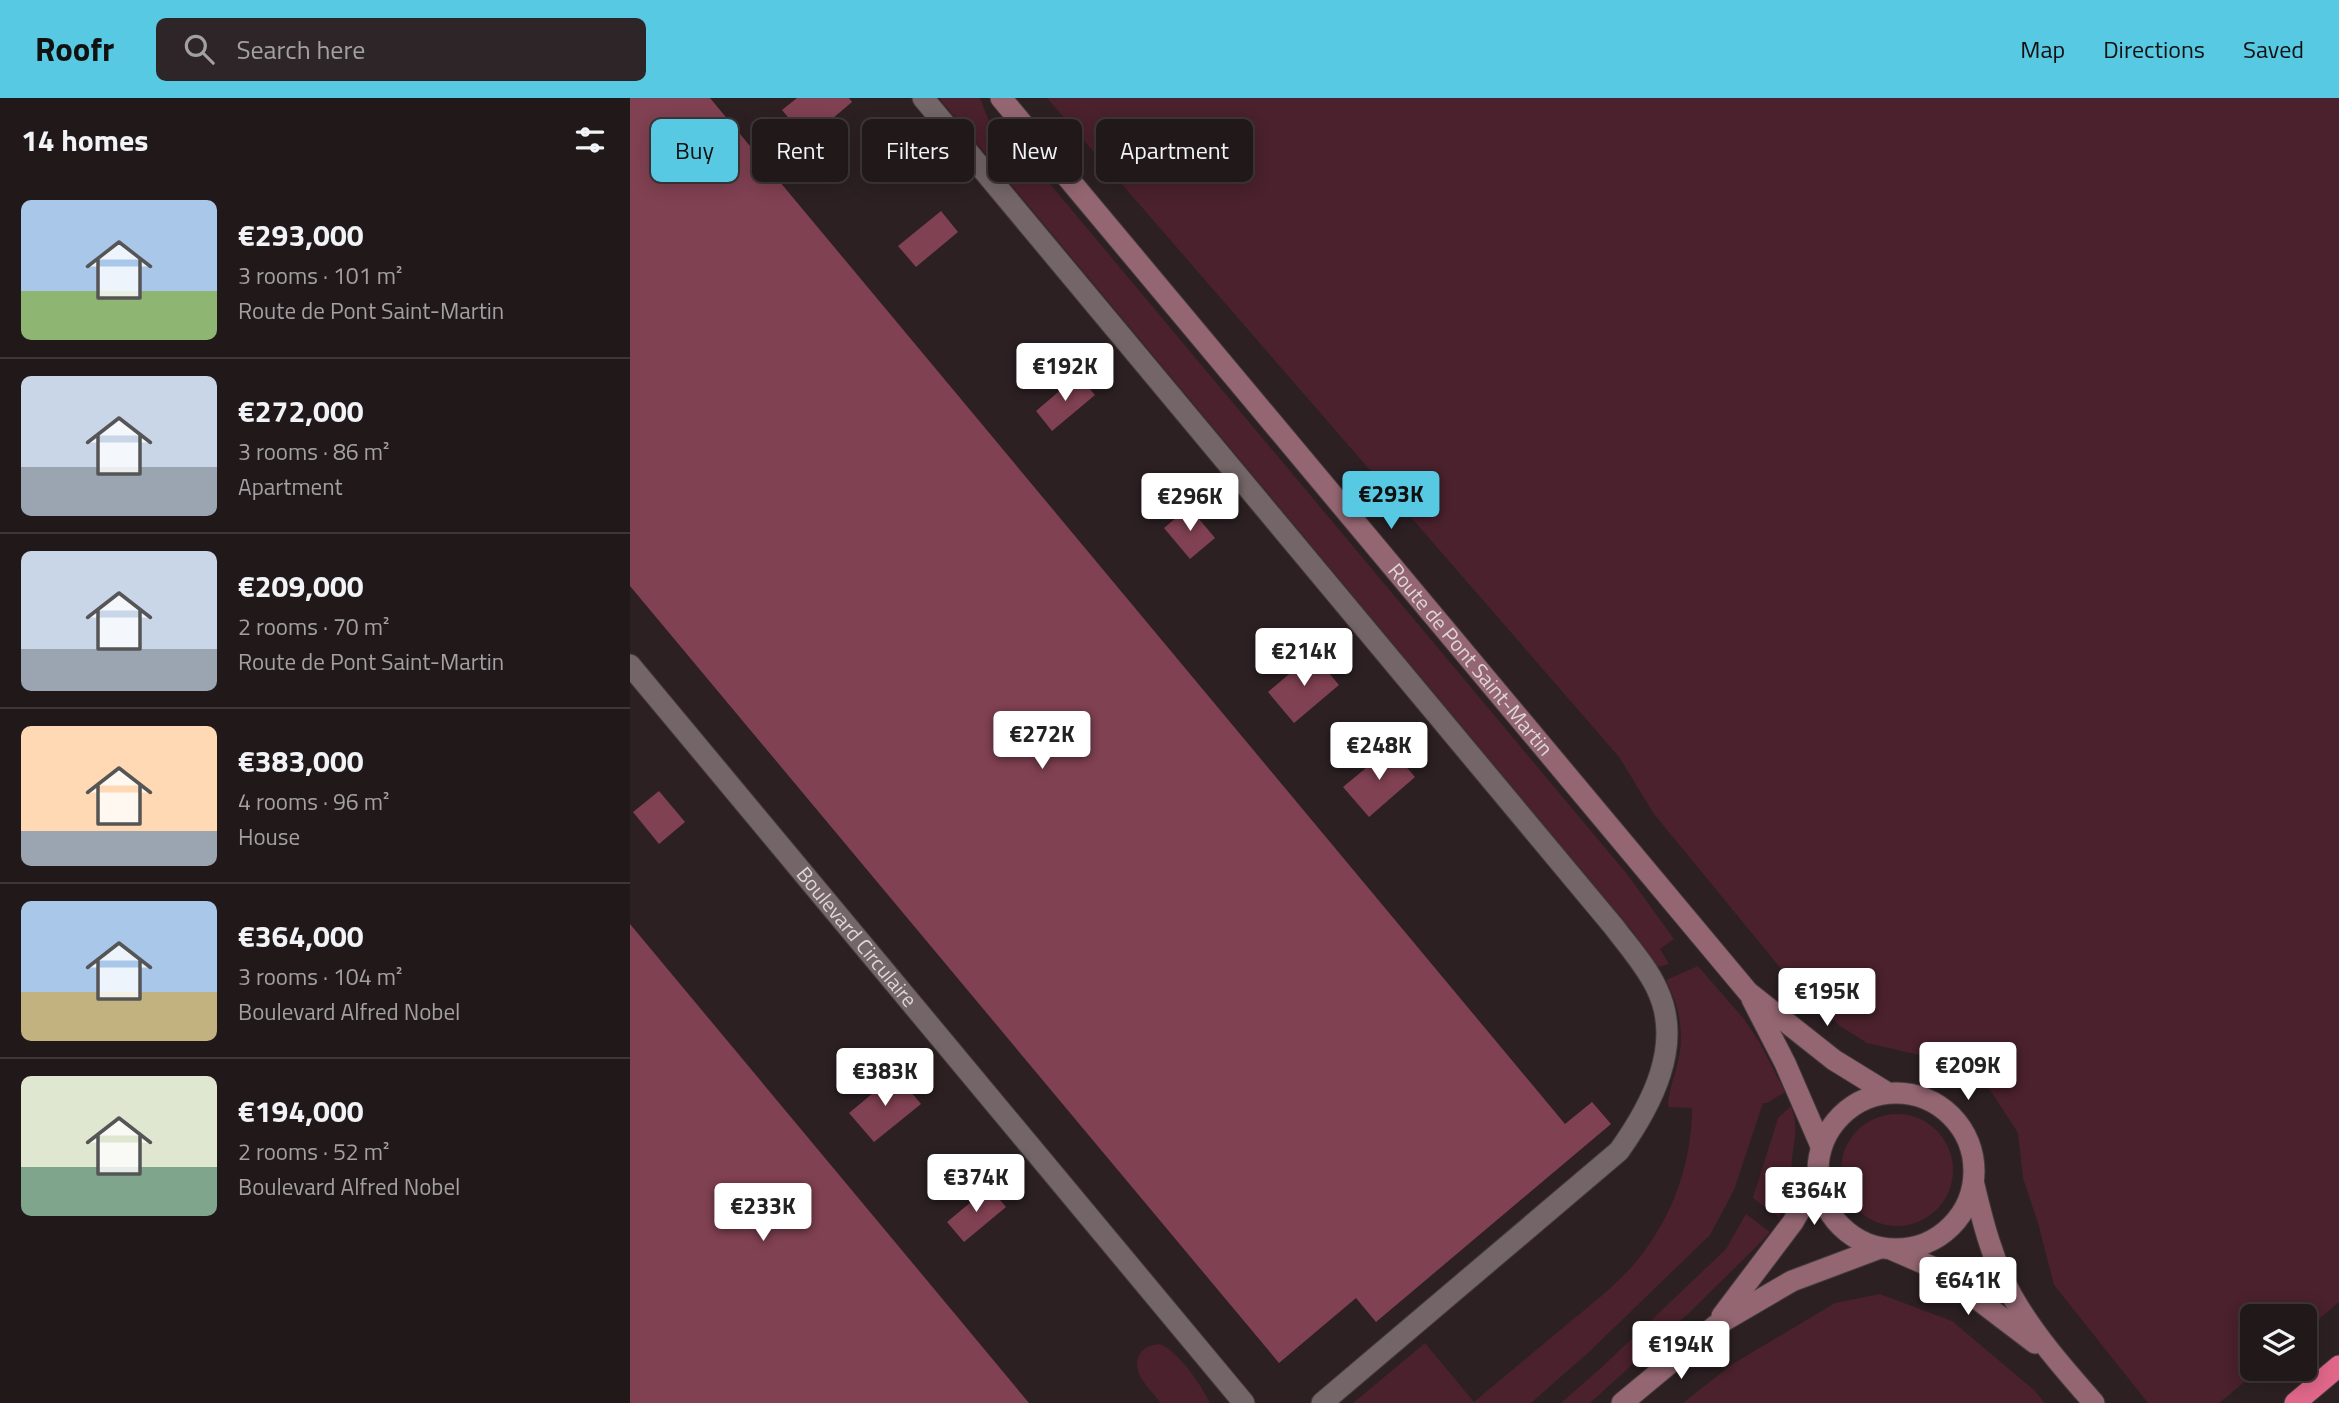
<!DOCTYPE html>
<html lang="en">
<head>
<meta charset="utf-8">
<style>
  :root { --surface:#21181a; --page:#2d2527; --text:#f1f3f6; --muted:#a2a0a2; --line:#3e3739; --accent:#57c9e2 }
  body { margin:0; font-family:"Titillium Web",sans-serif; background:var(--page); color:var(--text); height:100vh; display:flex; flex-direction:column; font-size:26px; white-space:nowrap }
  * { box-sizing:border-box; margin:0 }
  p { font-size:23px; color:var(--muted) }
  .icon { flex:none; width:38px; height:38px; fill:none; stroke:currentColor; stroke-width:2; stroke-linecap:round; stroke-linejoin:round }
  .map { position:relative; flex:1; overflow:hidden }
  .sheet { display:flex; flex-direction:column; background:var(--surface); width:630px }
  .sheet>* { flex:none }
  .hud { position:absolute; left:21px; top:21px; width:665px; height:63px; display:flex; gap:14px }
  .tools { position:absolute; left:1610px; top:1206px; display:grid; gap:14px }
  .tools a { display:grid; place-items:center; width:77px; height:77px; border-radius:10px; background:var(--surface); box-shadow:0 4px 18px #0003,0 0 0 2px var(--line); font-size:35px }
  .price { position:absolute; translate:-50% -60px; padding:0 16px; border-radius:7px; background:#fff; color:#222; font-size:23px; line-height:46px; filter:drop-shadow(0 2px 4px #0008) }
  .price::after { content:''; position:absolute; left:50%; top:42px; width:21px; height:16px; margin-left:-10px; background:inherit; clip-path:polygon(0 0,100% 0,50% 100%) }
  .price.active { background:var(--accent); color:#111 }
  ul { padding:0; list-style:none }
  li { display:flex; align-items:center; gap:21px; height:175px; padding:0 21px }
  li+li { border-top:2px solid var(--line) }
  li span { display:grid; place-items:center; flex:none; width:196px; height:140px; border-radius:10px; color:#555 }
  li>.icon { margin-inline-start:auto }
  span .icon { width:84px; height:84px; fill:#fffc; stroke-width:1 }
  li b { font-size:30px }
  h2 { display:flex; justify-content:space-between; align-items:center; height:84px; padding:0 21px; font-size:30px }
  .chip { padding:0 24px; border-radius:10px; background:var(--surface); box-shadow:0 4px 18px #0003,0 0 0 2px var(--line); font-size:24px; line-height:63px }
  .chip.active { background:var(--accent); color:#111 }
  header { display:flex; align-items:center; gap:42px; box-sizing:border-box; height:98px; padding:0 35px; background:var(--accent); color:#111 }
  header strong { font-size:33px }
  nav { display:flex; gap:38px; margin-inline-start:auto; font-size:24px }
  .search { width:490px; height:63px; background:var(--page); display:flex; align-items:center; gap:18px; box-sizing:border-box; padding:0 24px; border-radius:10px; color:var(--muted); font-size:26px }
  main { display:flex; flex:1; min-height:0 }
  .map>svg:first-child { display:block }
  .green { fill:#4a212c }
  .building { fill:#804152 }
  .lines { fill:none; stroke-linecap:round; stroke-linejoin:round }
  .lane-casing { stroke:#443b3c; stroke-width:23 }
  .secondary-casing { stroke:#443b3c; stroke-width:23 }
  .highway-casing { stroke:#443b3c; stroke-width:23 }
  .lane { stroke:#736568; stroke-width:21 }
  .secondary { stroke:#946672; stroke-width:21 }
  .highway { stroke:#e1678a; stroke-width:21 }
  .labels { text-anchor:middle; stroke-width:6; stroke-linejoin:round; paint-order:stroke }
  .street-label { font-size:21px; fill:#ddd5d6; stroke:#110c0d }
</style>
</head>
<body>
<header>
<strong>Roofr</strong>
<div class="search"><svg class="icon" aria-label="search" viewBox="0 0 24 24"><circle cx="10" cy="10" r="6"/><path d="M15 15l6 6"/></svg>Search here</div>
<nav><a>Map</a><a>Directions</a><a>Saved</a></nav>
</header>
<main>
<section class="sheet">
<h2>14 homes<svg class="icon" aria-label="filters" viewBox="0 0 24 24"><path d="M4 7h16M4 17h16"/><circle cx="9" cy="7" r="2"/><circle cx="15" cy="17" r="2"/></svg></h2>
<ul>
<li><span style="background:linear-gradient(#a9c7e8 65%,#8fb573 0)"><svg class="icon" aria-label="home" viewBox="0 0 24 24"><path d="M3 11l9-7 9 7M6 9v11h12V9"/></svg></span><div><b>€293,000</b><p>3 rooms · 101 m²</p><p>Route de Pont Saint-Martin</p></div></li>
<li><span style="background:linear-gradient(#c9d6e8 65%,#9aa5b1 0)"><svg class="icon" aria-label="home" viewBox="0 0 24 24"><path d="M3 11l9-7 9 7M6 9v11h12V9"/></svg></span><div><b>€272,000</b><p>3 rooms · 86 m²</p><p>Apartment</p></div></li>
<li><span style="background:linear-gradient(#c9d6e8 70%,#9aa5b1 0)"><svg class="icon" aria-label="home" viewBox="0 0 24 24"><path d="M3 11l9-7 9 7M6 9v11h12V9"/></svg></span><div><b>€209,000</b><p>2 rooms · 70 m²</p><p>Route de Pont Saint-Martin</p></div></li>
<li><span style="background:linear-gradient(#ffd9b3 75%,#9aa5b1 0)"><svg class="icon" aria-label="home" viewBox="0 0 24 24"><path d="M3 11l9-7 9 7M6 9v11h12V9"/></svg></span><div><b>€383,000</b><p>4 rooms · 96 m²</p><p>House</p></div></li>
<li><span style="background:linear-gradient(#a9c7e8 65%,#c2b280 0)"><svg class="icon" aria-label="home" viewBox="0 0 24 24"><path d="M3 11l9-7 9 7M6 9v11h12V9"/></svg></span><div><b>€364,000</b><p>3 rooms · 104 m²</p><p>Boulevard Alfred Nobel</p></div></li>
<li><span style="background:linear-gradient(#dfe7d0 65%,#7fa58c 0)"><svg class="icon" aria-label="home" viewBox="0 0 24 24"><path d="M3 11l9-7 9 7M6 9v11h12V9"/></svg></span><div><b>€194,000</b><p>2 rooms · 52 m²</p><p>Boulevard Alfred Nobel</p></div></li>
</ul>
</section>
<div class="map">
<svg width="1709" height="1305" viewBox="0 0 1709 1305">
  <rect width="100%" height="100%" fill="#2c2023"/>
  <!-- green -->
  <path class="green" d="M309 0H350L362 31 388 62H400L997 776 1044 841 1030 851 1039 866 1028 869 1003 834Z
    M417 0H1709V1204L1675 1233V1218H1622V1270L1630 1271 1589 1305H1518L1424 1187 1408 1125 1393 1080 1388 1035 1360 992 1311 962 1237 945 1210 928 1161 883 1024 716 989 659Z
    M1068 868 1114 921 1130 945 1155 994 1137 1005H1133L1104 1092 1080 1137 959 1254 901 1305H723L795 1245 844 1304C874 1279 905 1253 935 1228 954 1212 974 1197 992 1179 1036 1135 1062 1073 1062 1010L1039 1009 1038 1006C1039 990 1045 978 1048 963 1055 934 1049 908 1036 882Z
    M1161 1008C1169 1031 1164 1040 1162 1062 1160 1084 1159 1100 1149 1120L1123 1100 1148 1020Z
    M1211 1072a56 56 0 1 1 112 0a56 56 0 1 1-112 0Z
    M1116 1116 1140 1134 1131 1144 1058 1216 960 1305H931L972 1269 1096 1151Z
    M1250 1196 1322 1223 1404 1292 1415 1305H1053L1101 1267 1205 1205Z
    M529 1246C547 1251 572 1288 580 1305H531C521 1292 499 1274 510 1256 514 1249 521 1247 529 1246Z"/>
  <!-- building -->
  <path class="building" d="M0 0H80L935 1026 962 1004 981 1026 746 1224 726 1200 649 1265 0 488Z
    M167 0H219L222 4 177 42 152 12Z
    M311 113 328 134 286 169 268 148Z
    M448 277 465 297 422 333 406 313Z
    M559 409 585 440 560 461 534 430Z
    M683 556 709 587 664 625 638 594Z
    M760 650 785 679 739 719 713 689Z
    M29 693 55 724 29 746 3 714Z
    M0 826 290 1174 399 1305H0Z
    M266 976 291 1006 244 1044 219 1015Z
    M359 1089 376 1109 334 1144 317 1124Z"/>
  <g class="lines">
    <!-- lane casing -->
    <g class="lane-casing">
      <g id="lane">
        <path d="M293 0 984 829C999 849 1017 869 1027 891 1054 947 1021 1008 989 1053L692 1305"/>
        <path id="s1" d="M0 567 614 1305"/>
      </g>
    </g>
    <!-- secondary casing -->
    <g class="secondary-casing">
      <g id="secondary">
        <path id="s2" d="M371 0 1118 894 1204 962 1256 994"/>
        <path d="M1122 901 1155 965 1191 1048"/>
        <circle cx="1266" cy="1073" r="78"/>
        <path d="M1344 1087C1353 1125 1363 1164 1382 1198 1404 1237 1435 1272 1464 1305"/>
        <path d="M1263 1152 1309 1172 1405 1245"/>
        <path d="M1092 1218 1163 1124 1187 1082"/>
        <path d="M992 1305 1085 1228 1162 1183 1250 1150"/>
      </g>
    </g>
    <!-- highway casing -->
    <g class="highway-casing">
      <path id="highway" d="M1665 1305 1709 1268"/>
    </g>
    <!-- lane -->
    <use href="#lane" class="lane"/>
    <!-- secondary -->
    <use href="#secondary" class="secondary"/>
    <!-- highway -->
    <use href="#highway" class="highway"/>
  </g>
  <g class="labels">
    <!-- street labels -->
    <g class="street-label">
      <text dy="7" stroke="none"><textPath href="#s2" startOffset="732">Route de Pont Saint-Martin</textPath></text>
      <text dy="7" stroke="none"><textPath href="#s1" startOffset="354">Boulevard Circulaire</textPath></text>
    </g>
  </g>
</svg>
<div class="tools">
<a><svg class="icon" aria-label="layers" viewBox="0 0 24 24"><path d="M12 4l9 5-9 5-9-5zM3 14l9 5 9-5"/></svg></a>
</div>
<b class="price" style="left:435px;top:305px">€192K</b>
<b class="price active" style="left:761px;top:433px">€293K</b>
<b class="price" style="left:560px;top:435px">€296K</b>
<b class="price" style="left:674px;top:590px">€214K</b>
<b class="price" style="left:412px;top:673px">€272K</b>
<b class="price" style="left:749px;top:684px">€248K</b>
<b class="price" style="left:1197px;top:930px">€195K</b>
<b class="price" style="left:1338px;top:1004px">€209K</b>
<b class="price" style="left:255px;top:1010px">€383K</b>
<b class="price" style="left:346px;top:1116px">€374K</b>
<b class="price" style="left:1184px;top:1129px">€364K</b>
<b class="price" style="left:133px;top:1145px">€233K</b>
<b class="price" style="left:1338px;top:1219px">€641K</b>
<b class="price" style="left:1051px;top:1283px">€194K</b>
<div class="hud">
<a class="chip active">Buy</a>
<a class="chip">Rent</a>
<a class="chip">Filters</a>
<a class="chip">New</a>
<a class="chip">Apartment</a>
</div>
</div>
</main>
</body>
</html>
